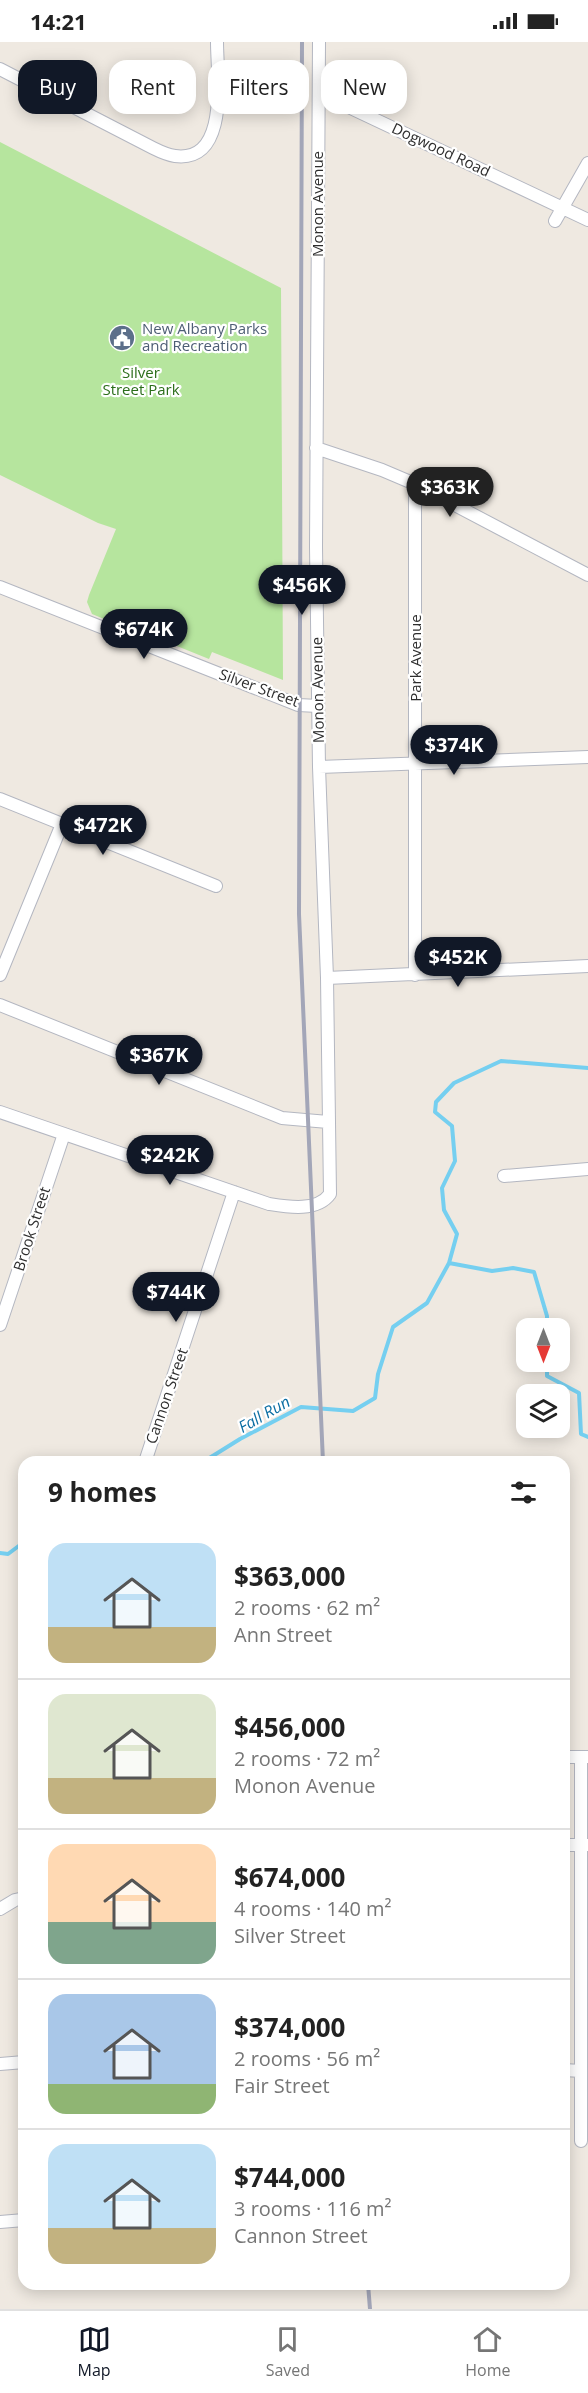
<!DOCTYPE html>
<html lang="en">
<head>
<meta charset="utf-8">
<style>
  :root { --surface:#fff; --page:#f2f2f2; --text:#222; --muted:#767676; --line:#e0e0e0; --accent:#111827 }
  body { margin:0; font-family:"Open Sans",sans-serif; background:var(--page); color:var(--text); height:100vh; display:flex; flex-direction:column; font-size:22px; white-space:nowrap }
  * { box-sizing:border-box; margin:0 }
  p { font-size:20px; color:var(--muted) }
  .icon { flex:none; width:33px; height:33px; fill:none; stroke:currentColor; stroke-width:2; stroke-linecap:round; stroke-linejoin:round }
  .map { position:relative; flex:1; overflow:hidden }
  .panel { position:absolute; left:18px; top:1414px; width:552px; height:834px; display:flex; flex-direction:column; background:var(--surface); border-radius:18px; box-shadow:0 3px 15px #0003 }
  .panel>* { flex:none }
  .guide { position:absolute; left:18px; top:18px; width:552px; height:54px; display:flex; gap:12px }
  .needle { width:39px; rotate:180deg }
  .controls { position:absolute; left:516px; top:1276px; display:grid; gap:12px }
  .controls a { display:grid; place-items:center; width:54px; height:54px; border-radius:12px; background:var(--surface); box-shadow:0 3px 15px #0003; font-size:30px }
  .price { position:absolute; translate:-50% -51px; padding:0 14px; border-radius:21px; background:var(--accent); color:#fff; font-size:20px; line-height:39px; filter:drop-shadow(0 2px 3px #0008) }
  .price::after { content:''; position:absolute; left:50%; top:36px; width:18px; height:14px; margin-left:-9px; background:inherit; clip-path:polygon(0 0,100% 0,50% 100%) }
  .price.on { background:#222; color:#fff }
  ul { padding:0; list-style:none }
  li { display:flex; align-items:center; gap:18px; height:150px; padding:0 30px }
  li+li { border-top:2px solid var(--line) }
  li span { display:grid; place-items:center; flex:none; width:168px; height:120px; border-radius:18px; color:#555 }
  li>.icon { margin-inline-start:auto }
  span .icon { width:72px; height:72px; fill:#fffc; stroke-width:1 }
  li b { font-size:26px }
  h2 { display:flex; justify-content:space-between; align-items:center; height:72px; padding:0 30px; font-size:26px }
  .tag { padding:0 21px; border-radius:18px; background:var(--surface); box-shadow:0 3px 15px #0003; font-size:21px; line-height:54px }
  .tag.on { background:var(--accent); color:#fff }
  .status { display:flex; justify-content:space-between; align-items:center; height:42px; padding:0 30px; background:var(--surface); direction:ltr }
  .status svg { height:16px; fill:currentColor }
  .dock { display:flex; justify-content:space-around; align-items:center; height:84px; border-top:2px solid var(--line); background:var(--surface); font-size:16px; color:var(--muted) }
  .dock a { display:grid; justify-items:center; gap:3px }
  .dock .on { color:var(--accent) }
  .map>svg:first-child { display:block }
  .green { fill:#b6e59e }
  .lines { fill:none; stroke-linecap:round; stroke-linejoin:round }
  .stream { stroke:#75cff0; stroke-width:4 }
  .minor-casing { stroke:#b4b7c1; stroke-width:14 }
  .minor { stroke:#fff; stroke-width:12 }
  .rail { stroke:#a3a6b8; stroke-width:4 }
  .labels { text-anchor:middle; stroke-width:4.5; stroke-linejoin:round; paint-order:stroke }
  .street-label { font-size:15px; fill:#2e2e2e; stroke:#fff }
  .service-label { font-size:15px; fill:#4e5e75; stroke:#fff; text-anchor:start }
  .park-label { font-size:15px; fill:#2c6e1b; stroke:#fff }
  .water-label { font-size:16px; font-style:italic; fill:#0d6fa3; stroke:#fff }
</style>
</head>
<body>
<div class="status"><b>14:21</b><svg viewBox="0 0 49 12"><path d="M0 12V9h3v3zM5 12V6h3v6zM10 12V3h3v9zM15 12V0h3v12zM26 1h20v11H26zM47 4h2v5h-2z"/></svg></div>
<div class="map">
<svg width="588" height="2267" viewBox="0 0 588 2267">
  <rect width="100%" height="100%" fill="#efe9e1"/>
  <!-- green -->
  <path class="green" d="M0 100 281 246 283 638 212 610 209 617 162 598 157 599 92 572 87 560 89 553 116 487 98 481 0 433Z"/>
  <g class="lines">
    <!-- stream -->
    <path class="stream" d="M449 1221 492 1229 513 1226 534 1230 547 1274V1287
      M547 1320V1334L579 1351 581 1392 588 1395
      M203 1420 240 1397 301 1365 353 1369 375 1356 378 1332 393 1285 427 1261 449 1221 457 1192 444 1168 442 1146 455 1119 452 1084 435 1070 436 1060 454 1041 501 1019 588 1026
      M0 1511 8 1512 24 1500"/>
    <!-- minor casing -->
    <g class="minor-casing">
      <path id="minor" d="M0 27 153 106C159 109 168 113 175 114 230 121 217 33 217 0
        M319 51 588 178
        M555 179 588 121
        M316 406 382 428 415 442 588 533
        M415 442V933
        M0 545 298 663 318 664
        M319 725 588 715
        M0 757 216 844
        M0 933 62 782
        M327 936 588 924
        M0 963 282 1076 328 1080
        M0 1070 269 1162C288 1165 317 1170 330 1152L327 936 319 725 316 505 319 0
        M504 1134 588 1127
        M0 1283 64 1092
        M145 1420 234 1150
        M564 1715H587
        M581 1715V2099
        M564 1803H587
        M0 1867 15 1858 24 1856
        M0 2022 24 2020
        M564 2028 581 2029
        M0 2180 24 2178"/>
    </g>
    <!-- minor -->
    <use href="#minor" class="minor"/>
    <!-- rail -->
    <path class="rail" d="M302 0 299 872 323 1420
      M368 2242 370 2267"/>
  </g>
  <!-- icons -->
  <defs>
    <g id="civic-disc" transform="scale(1.35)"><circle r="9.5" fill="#5c6f8a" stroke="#fff"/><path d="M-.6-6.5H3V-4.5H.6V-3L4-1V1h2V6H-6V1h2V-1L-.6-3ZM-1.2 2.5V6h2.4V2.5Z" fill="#fff"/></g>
  </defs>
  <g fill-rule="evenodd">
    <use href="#civic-disc" x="122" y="296"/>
  </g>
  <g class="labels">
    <!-- street labels -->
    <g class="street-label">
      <text transform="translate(441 108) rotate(25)" y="5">Dogwood Road</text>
      <text transform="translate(318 162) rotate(-90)" y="5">Monon Avenue</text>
      <text transform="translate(416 616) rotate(-90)" y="5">Park Avenue</text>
      <text transform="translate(259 646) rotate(20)" y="5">Silver Street</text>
      <text transform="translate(318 648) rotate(-91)" y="5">Monon Avenue</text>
      <text transform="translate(32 1187) rotate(-72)" y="5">Brook Street</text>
      <text transform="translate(167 1354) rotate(-71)" y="5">Cannon Street</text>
    </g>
    <!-- service labels -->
    <g class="service-label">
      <text x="142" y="292">New Albany Parks<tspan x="142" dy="17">and Recreation</tspan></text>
    </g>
    <!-- park labels -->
    <g class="park-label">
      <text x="141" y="336">Silver<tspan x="141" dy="17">Street Park</tspan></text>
    </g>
    <!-- water labels -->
    <g class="water-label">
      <text transform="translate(264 1372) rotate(-30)" y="6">Fall Run</text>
    </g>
  </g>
</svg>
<div class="controls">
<a><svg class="needle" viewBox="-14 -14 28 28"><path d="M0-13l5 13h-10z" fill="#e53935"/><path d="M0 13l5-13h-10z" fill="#767676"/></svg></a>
<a><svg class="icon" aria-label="layers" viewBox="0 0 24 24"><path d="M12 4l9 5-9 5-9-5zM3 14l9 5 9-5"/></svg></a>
</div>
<b class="price on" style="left:450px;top:476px">$363K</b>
<b class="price" style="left:302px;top:574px">$456K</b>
<b class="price" style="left:144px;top:618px">$674K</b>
<b class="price" style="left:454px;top:734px">$374K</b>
<b class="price" style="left:103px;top:814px">$472K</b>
<b class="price" style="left:458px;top:946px">$452K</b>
<b class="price" style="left:159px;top:1044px">$367K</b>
<b class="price" style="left:170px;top:1144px">$242K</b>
<b class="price" style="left:176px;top:1281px">$744K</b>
<div class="guide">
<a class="tag on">Buy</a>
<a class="tag">Rent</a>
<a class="tag">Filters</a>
<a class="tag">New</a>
</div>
<section class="panel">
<h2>9 homes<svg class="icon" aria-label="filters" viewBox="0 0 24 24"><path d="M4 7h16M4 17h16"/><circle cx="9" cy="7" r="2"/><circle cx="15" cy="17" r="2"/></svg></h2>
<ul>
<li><span style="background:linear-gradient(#bfe0f5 70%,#c2b280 0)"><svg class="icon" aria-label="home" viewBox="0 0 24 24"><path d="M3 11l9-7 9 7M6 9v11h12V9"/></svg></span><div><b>$363,000</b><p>2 rooms · 62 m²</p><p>Ann Street</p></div></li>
<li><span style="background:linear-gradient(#dfe7d0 70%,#c2b280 0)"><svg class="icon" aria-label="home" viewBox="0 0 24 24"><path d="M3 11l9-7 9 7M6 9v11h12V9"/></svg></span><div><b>$456,000</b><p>2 rooms · 72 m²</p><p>Monon Avenue</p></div></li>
<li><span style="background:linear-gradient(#ffd9b3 65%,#7fa58c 0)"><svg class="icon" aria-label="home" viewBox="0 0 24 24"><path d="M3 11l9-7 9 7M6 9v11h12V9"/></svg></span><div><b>$674,000</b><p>4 rooms · 140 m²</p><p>Silver Street</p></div></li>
<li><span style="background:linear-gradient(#a9c7e8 75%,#8fb573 0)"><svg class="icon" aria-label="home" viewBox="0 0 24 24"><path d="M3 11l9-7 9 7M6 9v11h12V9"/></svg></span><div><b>$374,000</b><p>2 rooms · 56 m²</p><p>Fair Street</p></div></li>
<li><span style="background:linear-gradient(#bfe0f5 70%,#c2b280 0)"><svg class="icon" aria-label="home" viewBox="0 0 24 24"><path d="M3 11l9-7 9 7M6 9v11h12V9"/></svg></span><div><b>$744,000</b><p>3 rooms · 116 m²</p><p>Cannon Street</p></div></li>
</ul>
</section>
</div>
<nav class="dock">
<a class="on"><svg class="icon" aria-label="map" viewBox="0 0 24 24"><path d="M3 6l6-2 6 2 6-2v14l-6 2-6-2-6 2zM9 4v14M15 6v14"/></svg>Map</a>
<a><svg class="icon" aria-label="saved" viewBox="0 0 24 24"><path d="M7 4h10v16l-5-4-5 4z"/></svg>Saved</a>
<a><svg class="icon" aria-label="home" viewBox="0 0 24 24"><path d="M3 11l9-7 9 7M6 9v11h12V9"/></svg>Home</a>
</nav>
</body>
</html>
